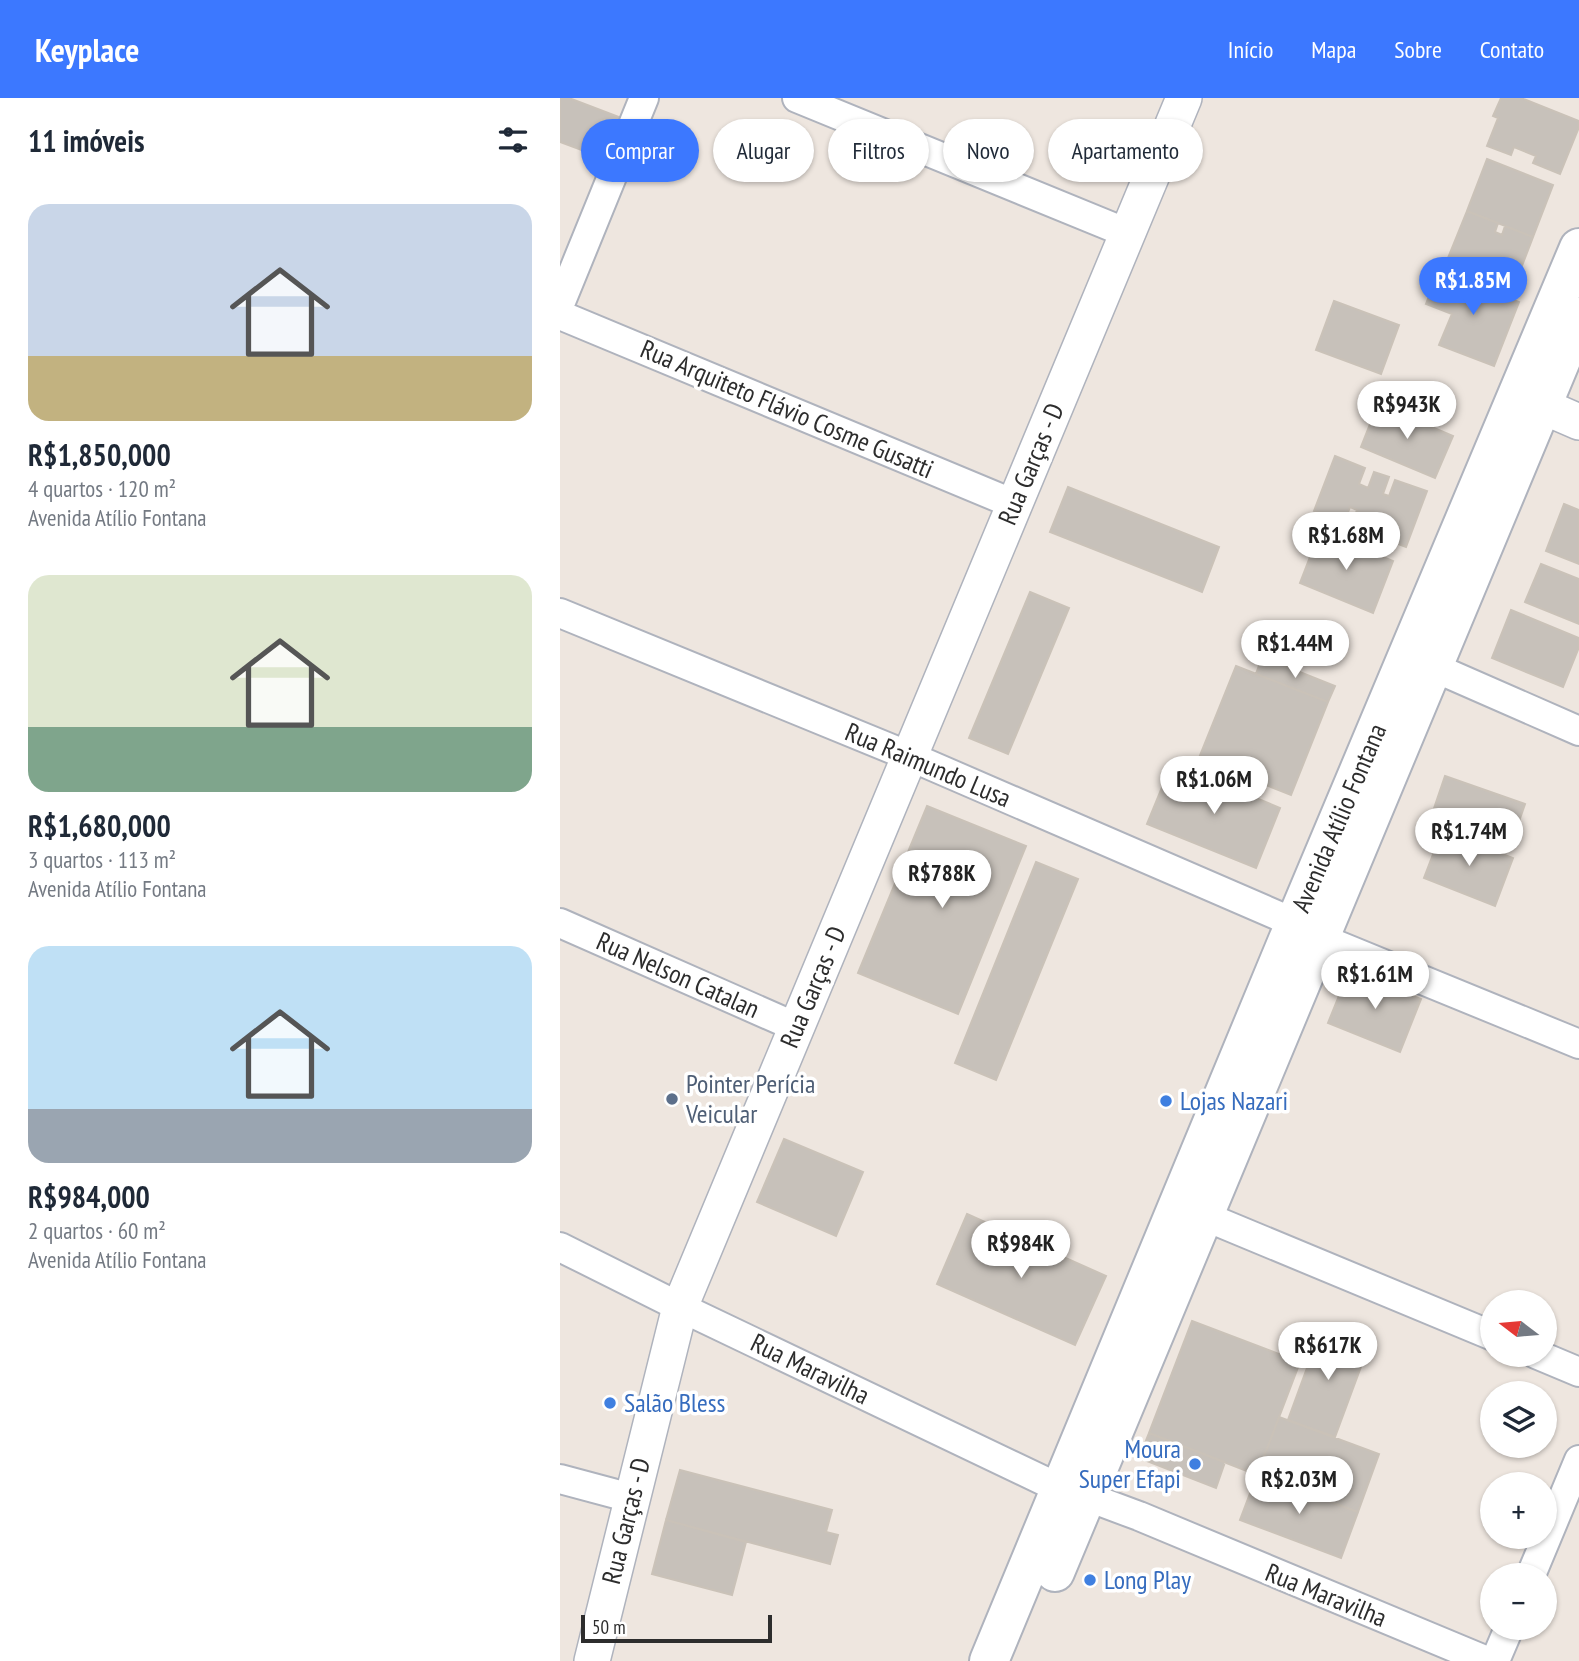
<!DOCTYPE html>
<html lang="pt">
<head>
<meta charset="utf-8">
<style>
  :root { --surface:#fff; --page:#f2f2f3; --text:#1f2937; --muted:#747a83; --accent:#3c78ff }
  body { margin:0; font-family:"PT Sans Narrow",sans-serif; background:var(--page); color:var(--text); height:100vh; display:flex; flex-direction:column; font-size:26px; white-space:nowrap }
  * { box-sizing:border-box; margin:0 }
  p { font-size:23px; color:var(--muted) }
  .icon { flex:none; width:38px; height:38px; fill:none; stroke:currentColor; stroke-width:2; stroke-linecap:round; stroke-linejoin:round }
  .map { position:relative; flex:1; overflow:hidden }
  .side { display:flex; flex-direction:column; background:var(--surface); width:560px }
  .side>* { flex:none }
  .top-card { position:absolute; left:21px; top:21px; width:665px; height:63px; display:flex; gap:14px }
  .needle { width:46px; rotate:286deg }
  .tools { position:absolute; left:920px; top:1192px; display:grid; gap:14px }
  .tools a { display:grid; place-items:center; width:77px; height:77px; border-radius:50%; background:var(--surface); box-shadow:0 2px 5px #0004; font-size:35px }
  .scale { position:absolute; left:21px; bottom:18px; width:191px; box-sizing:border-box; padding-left:7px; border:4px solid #2d2d2d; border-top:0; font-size:19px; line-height:24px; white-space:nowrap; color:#2d2d2d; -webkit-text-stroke:5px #fff; paint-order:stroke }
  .price { position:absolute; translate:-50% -60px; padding:0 16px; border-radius:24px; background:#fff; color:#222; font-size:23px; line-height:46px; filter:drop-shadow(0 2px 4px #0008) }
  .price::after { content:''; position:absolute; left:50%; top:42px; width:21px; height:16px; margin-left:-10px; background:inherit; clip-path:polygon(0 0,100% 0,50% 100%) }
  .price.selected { background:var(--accent); color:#fff }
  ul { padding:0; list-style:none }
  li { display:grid; align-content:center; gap:14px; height:371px; padding:0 28px }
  li span { display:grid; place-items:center; height:217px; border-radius:21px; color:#555 }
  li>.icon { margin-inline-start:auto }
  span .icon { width:126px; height:126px; fill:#fffc; stroke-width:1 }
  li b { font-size:30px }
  h2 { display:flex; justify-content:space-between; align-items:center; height:84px; padding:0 28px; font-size:30px }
  .chip { padding:0 24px; border-radius:32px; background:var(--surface); box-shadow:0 2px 5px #0004; font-size:24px; line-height:63px }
  .chip.selected { background:var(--accent); color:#fff }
  header { display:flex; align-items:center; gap:42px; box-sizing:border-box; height:98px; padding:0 35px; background:var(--accent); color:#fff }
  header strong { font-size:33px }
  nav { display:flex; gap:38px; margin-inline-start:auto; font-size:24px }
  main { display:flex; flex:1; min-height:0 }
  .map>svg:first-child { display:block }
  .building { fill:#c7c1ba; stroke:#cac2b8; stroke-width:2 }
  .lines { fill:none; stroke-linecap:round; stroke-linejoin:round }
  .minor-casing { stroke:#afb3bd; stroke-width:32 }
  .tertiary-casing { stroke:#afb3bd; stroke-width:38 }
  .secondary-casing { stroke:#afb3bd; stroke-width:42 }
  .minor { stroke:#fff; stroke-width:28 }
  .tertiary { stroke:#fff; stroke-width:35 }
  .secondary { stroke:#fff; stroke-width:38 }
  .service-dot { fill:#5c6f8a; stroke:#fff; stroke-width:2.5 }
  .shop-dot { fill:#3f7fe0; stroke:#fff; stroke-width:2.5 }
  .labels { text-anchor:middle; stroke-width:7; stroke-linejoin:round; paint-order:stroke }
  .street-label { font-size:26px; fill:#2d2d2d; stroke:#fff }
  .service-label { font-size:26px; fill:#4e5e75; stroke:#fff; text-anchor:start }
  .shop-label { font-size:26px; fill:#366cbe; stroke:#fff; text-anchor:start }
</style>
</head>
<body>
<header>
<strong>Keyplace</strong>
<nav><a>Início</a><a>Mapa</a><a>Sobre</a><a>Contato</a></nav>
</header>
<main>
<section class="side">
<h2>11 imóveis<svg class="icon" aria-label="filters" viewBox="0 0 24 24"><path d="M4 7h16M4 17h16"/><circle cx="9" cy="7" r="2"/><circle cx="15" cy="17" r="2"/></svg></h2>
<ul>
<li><span style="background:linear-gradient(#c9d6e8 70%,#c2b280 0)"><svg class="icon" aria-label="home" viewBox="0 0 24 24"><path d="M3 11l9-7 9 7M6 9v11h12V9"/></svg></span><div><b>R$1,850,000</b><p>4 quartos · 120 m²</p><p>Avenida Atílio Fontana</p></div></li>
<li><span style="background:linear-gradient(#dfe7d0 70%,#7fa58c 0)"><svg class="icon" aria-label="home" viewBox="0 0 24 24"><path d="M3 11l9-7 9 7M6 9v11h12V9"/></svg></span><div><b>R$1,680,000</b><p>3 quartos · 113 m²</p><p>Avenida Atílio Fontana</p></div></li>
<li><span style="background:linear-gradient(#bfe0f5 75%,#9aa5b1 0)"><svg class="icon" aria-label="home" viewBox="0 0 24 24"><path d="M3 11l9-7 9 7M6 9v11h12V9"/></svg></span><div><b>R$984,000</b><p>2 quartos · 60 m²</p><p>Avenida Atílio Fontana</p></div></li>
</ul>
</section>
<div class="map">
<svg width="1019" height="1563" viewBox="0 0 1019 1563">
  <rect width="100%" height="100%" fill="#eee6df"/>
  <!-- building -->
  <path class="building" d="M0 0H9L59 19 43 60 0 44Z
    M941 0H961L1019 23V29L1000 76 973 65 976 58 954 49 951 57 927 48 938 20 933 18Z
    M927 61 993 87 973 139 907 113Z
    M907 113 938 125 935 134 942 137 945 128 973 139 955 186 888 160Z
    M879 173 959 204 934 268 879 247 892 216 866 206Z
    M774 203 839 227 821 276 756 252Z
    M818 306 893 338 875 380 801 349Z
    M775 358 805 370 799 386 808 390 814 374 829 379 823 396 829 398 835 382 867 393 846 449 814 437 821 419 814 417 807 434 791 428 797 412 790 409 784 425 754 413Z
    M508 389 659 449 642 494 490 434Z
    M1004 406 1019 412V466L986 453Z
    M760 433 833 463 813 515 740 485Z
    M981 466 1019 481V526L965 504Z
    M470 494 509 510 448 656 409 640Z
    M951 512 1019 540V549L1003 589 932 560Z
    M702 559 775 588 768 604 696 576Z
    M676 568 768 604 731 697 639 660Z
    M612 665 720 710 696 770 587 726Z
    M885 678 965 706 950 749 870 722Z
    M367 708 466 748 398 916 298 875Z
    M882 733 953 760 935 808 864 780Z
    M476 764 518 781 436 982 395 965Z
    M789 873 861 901 840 954 768 925Z
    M224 1041 303 1074 276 1138 197 1104Z
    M407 1116 546 1178 515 1247 377 1186Z
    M632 1223 740 1264 697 1377 589 1335Z
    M762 1229 809 1247 775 1339 728 1322Z
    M719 1319 819 1356 798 1414 697 1377Z
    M589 1335 665 1364 656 1390 579 1360Z
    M120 1372 272 1412 266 1434 278 1437 270 1466 106 1422Z
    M697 1377 798 1414 781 1460 680 1422Z
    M106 1422 186 1444 172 1497 92 1476Z"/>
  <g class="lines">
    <!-- minor casing -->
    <g class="minor-casing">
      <path id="minor" d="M237 0 567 135
        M0 206 84 0
        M0 217 454 406
        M0 515 349 658 735 825
        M873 569 1019 633
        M0 825 236 929
        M760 840 1019 946
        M644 1118 933 1238
        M0 1149 120 1209 501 1391
        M976 1256 1019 1274
        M0 1381 71 1400
        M528 1399 579 1418 927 1563
        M971 1477 1019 1362
        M935 1563 949 1530"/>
    </g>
    <!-- tertiary casing -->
    <g class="tertiary-casing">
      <path id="tertiary" d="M957 297 1019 324
        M32 1563 120 1209 624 0"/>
    </g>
    <!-- secondary casing -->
    <g class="secondary-casing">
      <path id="secondary" d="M495 1474 1019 219
        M429 1563 735 825 1019 150"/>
    </g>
    <!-- minor -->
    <use href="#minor" class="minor"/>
    <!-- tertiary -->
    <use href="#tertiary" class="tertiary"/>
    <!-- secondary -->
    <use href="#secondary" class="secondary"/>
  </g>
  <!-- markers -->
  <circle class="service-dot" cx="112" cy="1001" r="7"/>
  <g class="shop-dot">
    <circle cx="606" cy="1003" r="7"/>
    <circle cx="50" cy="1305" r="7"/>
    <circle cx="635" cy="1366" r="7"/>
    <circle cx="530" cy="1482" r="7"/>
  </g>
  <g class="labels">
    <!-- street labels -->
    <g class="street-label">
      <text transform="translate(227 311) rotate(23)" y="9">Rua Arquiteto Flávio Cosme Gusatti</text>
      <text transform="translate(471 366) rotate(-67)" y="9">Rua Garças - D</text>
      <text transform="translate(368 667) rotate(23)" y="9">Rua Raimundo Lusa</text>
      <text transform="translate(779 720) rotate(-67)" y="9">Avenida Atílio Fontana</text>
      <text transform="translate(118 877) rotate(24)" y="9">Rua Nelson Catalan</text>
      <text transform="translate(253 889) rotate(-67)" y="9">Rua Garças - D</text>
      <text transform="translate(250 1271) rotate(26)" y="9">Rua Maravilha</text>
      <text transform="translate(66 1423) rotate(-76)" y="9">Rua Garças - D</text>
      <text transform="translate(766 1497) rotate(22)" y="9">Rua Maravilha</text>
    </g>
    <!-- service labels -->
    <g class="service-label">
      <text x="126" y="995">Pointer Perícia<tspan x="126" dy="30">Veicular</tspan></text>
    </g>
    <!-- shop labels -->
    <g class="shop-label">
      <text x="620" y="1012">Lojas Nazari</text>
      <text x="64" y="1314">Salão Bless</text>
      <text x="621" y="1360" text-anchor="end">Moura<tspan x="621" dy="30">Super Efapi</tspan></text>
      <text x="544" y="1491">Long Play</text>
    </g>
  </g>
</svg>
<div class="tools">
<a><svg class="needle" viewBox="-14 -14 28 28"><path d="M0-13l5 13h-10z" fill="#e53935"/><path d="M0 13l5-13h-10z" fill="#747a83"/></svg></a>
<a><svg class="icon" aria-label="layers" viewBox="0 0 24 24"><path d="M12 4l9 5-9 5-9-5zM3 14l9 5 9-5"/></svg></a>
<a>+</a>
<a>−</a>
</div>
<div class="scale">50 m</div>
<b class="price selected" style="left:913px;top:219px">R$1.85M</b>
<b class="price" style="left:847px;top:343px">R$943K</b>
<b class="price" style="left:786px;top:474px">R$1.68M</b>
<b class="price" style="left:735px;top:582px">R$1.44M</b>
<b class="price" style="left:654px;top:718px">R$1.06M</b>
<b class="price" style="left:909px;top:770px">R$1.74M</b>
<b class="price" style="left:382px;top:812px">R$788K</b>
<b class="price" style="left:815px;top:913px">R$1.61M</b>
<b class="price" style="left:461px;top:1182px">R$984K</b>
<b class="price" style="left:768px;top:1284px">R$617K</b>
<b class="price" style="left:739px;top:1418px">R$2.03M</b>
<div class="top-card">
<a class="chip selected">Comprar</a>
<a class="chip">Alugar</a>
<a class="chip">Filtros</a>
<a class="chip">Novo</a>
<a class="chip">Apartamento</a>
</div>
</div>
</main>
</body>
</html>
